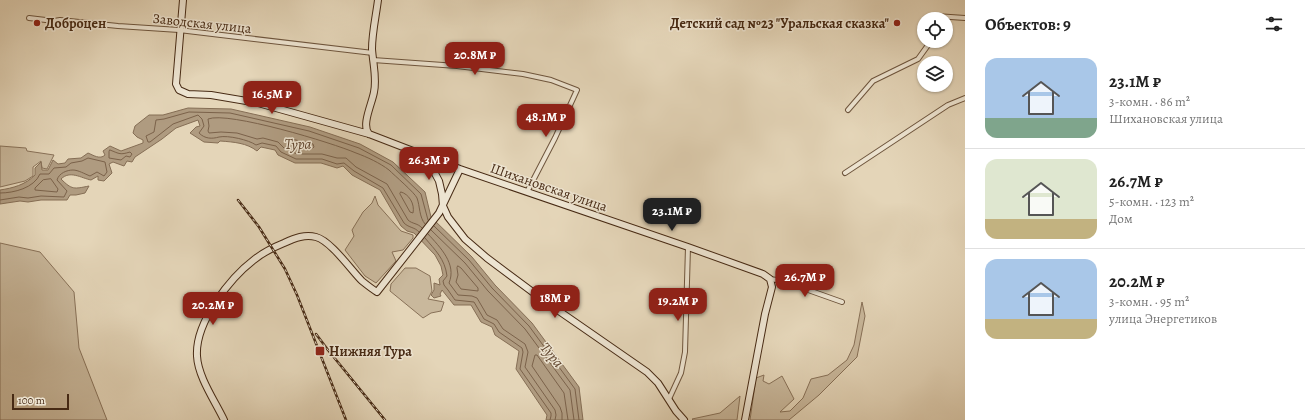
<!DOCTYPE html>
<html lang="ru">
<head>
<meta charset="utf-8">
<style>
  :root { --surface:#fff; --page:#f2f2f2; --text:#222; --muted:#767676; --line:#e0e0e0; --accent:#8f2418 }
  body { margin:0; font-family:Alegreya,serif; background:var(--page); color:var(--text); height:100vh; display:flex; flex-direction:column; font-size:15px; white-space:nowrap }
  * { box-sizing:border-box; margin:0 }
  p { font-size:13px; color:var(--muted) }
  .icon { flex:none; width:22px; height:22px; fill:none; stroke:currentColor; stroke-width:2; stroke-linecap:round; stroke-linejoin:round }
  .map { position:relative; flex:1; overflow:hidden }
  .sheet { display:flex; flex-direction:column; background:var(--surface); width:340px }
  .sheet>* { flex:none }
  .buttons { position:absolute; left:917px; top:12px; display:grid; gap:8px }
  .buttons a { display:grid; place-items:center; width:36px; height:36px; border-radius:50%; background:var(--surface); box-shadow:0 1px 3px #0004; font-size:20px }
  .scale { position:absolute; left:12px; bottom:10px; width:57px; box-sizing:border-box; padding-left:4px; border:2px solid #472a14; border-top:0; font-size:11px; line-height:14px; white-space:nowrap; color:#472a14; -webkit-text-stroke:3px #ede4d1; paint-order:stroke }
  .price { position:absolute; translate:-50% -34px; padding:0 9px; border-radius:8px; background:var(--accent); color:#fff; font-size:13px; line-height:26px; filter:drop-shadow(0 1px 2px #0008) }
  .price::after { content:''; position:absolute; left:50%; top:24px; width:12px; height:9px; margin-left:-6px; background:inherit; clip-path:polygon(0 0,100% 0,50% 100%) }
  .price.selected { background:#222; color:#fff }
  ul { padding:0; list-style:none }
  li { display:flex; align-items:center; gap:12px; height:100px; padding:0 20px }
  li+li { border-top:1px solid var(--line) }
  li span { display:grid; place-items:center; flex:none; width:112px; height:80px; border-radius:12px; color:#555 }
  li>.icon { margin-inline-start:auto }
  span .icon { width:48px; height:48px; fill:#fffc; stroke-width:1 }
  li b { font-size:17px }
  h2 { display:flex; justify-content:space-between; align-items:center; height:48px; padding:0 20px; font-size:17px }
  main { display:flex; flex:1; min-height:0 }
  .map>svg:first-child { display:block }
  .green { fill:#c9b89c; stroke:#887158 }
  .water { fill:#af9b80; stroke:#856e55 }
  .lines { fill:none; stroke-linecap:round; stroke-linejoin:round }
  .shore { stroke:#7b624a; stroke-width:1 }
  .street-casing { stroke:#6e553d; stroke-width:6 }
  .secondary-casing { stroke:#472a14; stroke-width:8 }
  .street { stroke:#ede4d1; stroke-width:4 }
  .secondary { stroke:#ede4d1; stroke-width:6 }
  .rail-casing { stroke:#472a14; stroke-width:2.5 }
  .rail { stroke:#ede4d1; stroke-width:1; stroke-dasharray:3; stroke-linecap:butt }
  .poi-dot { fill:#8f2418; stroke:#ede4d1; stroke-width:1.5 }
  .labels { text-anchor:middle; stroke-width:3; stroke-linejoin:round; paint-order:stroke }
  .poi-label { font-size:14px; font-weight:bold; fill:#472a14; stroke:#ede4d1; text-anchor:start }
  .street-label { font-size:14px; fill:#472a14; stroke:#ede4d1 }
  .water-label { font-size:15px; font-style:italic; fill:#61462f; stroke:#ede4d1 }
</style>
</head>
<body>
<main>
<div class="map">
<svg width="965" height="420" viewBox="0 0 965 420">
  <rect width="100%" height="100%" fill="#e4d5b8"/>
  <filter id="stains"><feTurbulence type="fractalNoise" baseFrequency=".005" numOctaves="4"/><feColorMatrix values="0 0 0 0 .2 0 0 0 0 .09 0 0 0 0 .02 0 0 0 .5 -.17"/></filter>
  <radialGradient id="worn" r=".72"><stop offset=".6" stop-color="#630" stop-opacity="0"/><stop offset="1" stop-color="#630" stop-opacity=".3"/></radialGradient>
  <!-- green -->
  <path class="green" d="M0 146 26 148 27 151 54 155 47 169 42 168 41 161 33 167V176L25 181 0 187Z
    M375 196 378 205 401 231 413 235V238L403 250 392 252 396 261 376 283 365 276 345 250 354 236 352 230 363 212 372 203Z
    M0 243 40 252 74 292 79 348 107 420H0Z
    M405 268H416L430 276 432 291 428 299 444 302 441 311 431 313 423 318 390 291 391 284Z
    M862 302 865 316 857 357 819 395 789 420H750L756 378 764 375 763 381 769 384 782 376 794 399 780 412 790 411 803 398 811 379 828 375 847 360 854 345Z
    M740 396 737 420H693L692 419 720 413Z"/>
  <!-- water -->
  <path class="water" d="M188 108 231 109 310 127 360 144 393 162 425 192 431 217 472 257 495 285 532 323 579 387 583 420H546L547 415 516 369 519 351 495 335 492 327 481 322 471 305H454L442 290 440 294 441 296 434 298 431 295 434 290V283L440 285 439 279 443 275 441 266 435 255 414 233 407 231 401 226 380 190 352 175 343 166 337 168 321 163H295L278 155 275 150 261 147 257 151C247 143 234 142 220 141L218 143 204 142 190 133 196 127 200 126 198 120 176 128 162 139 135 157 132 162 127 161 124 166 113 162 109 164 112 173 104 181 98 180V176L91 180C81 178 70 170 61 179 72 190 74 189 89 186L85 193 76 195H70L67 200H41L28 202 20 201 0 204V190C13 188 25 185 35 175V168L41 162 42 170H48L53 160 58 164 65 163 68 159 81 158 88 153C93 155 100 160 105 155L103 151 110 146 121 151 143 143V140L137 137 133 133 135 126 149 115H163Z"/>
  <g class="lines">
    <!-- shore -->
    <path class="shore" d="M287 138 313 144 314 147 313 148C304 148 292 149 286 140Z
      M110 150C120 154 120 155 130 152L132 154 130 157 126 156 121 160 109 158V152Z
      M51 179 58 189 57 192 35 190V188L43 180Z
      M401 192C409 194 415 204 413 213L410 212 400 194Z
      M0 193C14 193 34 188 40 174H49L54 168 66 167 71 163 82 161 88 158 105 162 107 172 104 176 97 172 90 176C85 174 78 170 73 170 67 170 59 173 57 180L67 191 64 197 41 196 28 198 19 197 0 200
      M434 226 469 260 492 288 529 326 575 389 579 420
      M422 228C418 223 412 224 408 220L387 184 356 167 346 158H337L322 154H297L284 148 278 142 263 138 257 139 237 133 221 132 209 133 208 131 209 126 208 119C228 111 333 143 356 153 367 157 380 163 389 170 394 175 415 193 417 198 420 206 419 217 425 224
      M431 230 465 263 488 291 525 329 570 390 574 420
      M419 232C415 227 409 228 404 223L383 188 354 171 344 163 337 164 322 159H296L281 152 276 146 262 143 256 145C249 140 228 135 219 137 212 139 205 139 199 133L204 126 202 119 198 115 173 124 150 142H148L146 136 154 132 156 120 164 119 189 112 230 113 309 131 359 148 391 165 421 194 428 220
      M428 234C440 247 457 264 449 283L458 295 472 296 477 298 487 315 497 320 503 329 525 344 528 352 525 367 555 410 556 415 555 420
      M425 238C435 250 445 259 447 276L443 281 444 285 448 290 455 300 474 302 484 319 494 324 499 332 522 348 523 352 520 369 551 413V416L550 420
      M458 266 461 268 478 288V291L461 289 456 282 458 275 457 268Z
      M562 420V413L560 407 532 366 535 355H537L564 393 568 420"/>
    <!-- street casing -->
    <g class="street-casing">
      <path id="street" d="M29 18 54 21 60 20 118 26 179 30 373 53
        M936 19V16L965 18
        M373 60 457 66 523 74 551 80 577 90 555 138 527 192
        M848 110 873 81 918 59 931 41
        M845 173 948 105 965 98
        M770 279 783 281 842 302
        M669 399 681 373 685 352 688 247"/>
    </g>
    <!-- secondary casing -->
    <g class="secondary-casing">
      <path id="secondary" d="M183 0 176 84 179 90 188 94 211 95 258 103 369 134 460 169 688 247 763 274 770 279 772 287 765 314 745 420
        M369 134C361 125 372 104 374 92 377 78 373 64 372 49 372 33 376 16 378 0
        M422 156 430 164 439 181 442 194 443 206 448 217 465 239 487 258 546 302 647 372 658 383 676 411 684 420
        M224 420C215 401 198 377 197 356 195 322 230 278 255 259 264 252 274 247 284 243 295 238 305 234 316 237 331 241 351 270 362 281 367 285 372 289 377 292L439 213 460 169"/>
    </g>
    <!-- street -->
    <use href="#street" class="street"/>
    <!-- secondary -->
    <use href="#secondary" class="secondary"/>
    <!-- rail casing -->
    <g class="rail-casing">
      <path id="rail" d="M238 200 259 227 285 269 297 295 346 420
        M316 334 328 350 385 420"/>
    </g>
    <!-- rail -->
    <use href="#rail" class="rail"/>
  </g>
  <!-- markers -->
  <g class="poi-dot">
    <circle cx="37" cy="23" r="4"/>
    <circle cx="897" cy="23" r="4"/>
    <rect x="315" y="346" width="10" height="10" rx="2"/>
  </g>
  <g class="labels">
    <!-- poi labels -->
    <g class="poi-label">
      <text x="45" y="28">Доброцен</text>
      <text x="889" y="28" text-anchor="end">Детский сад №23 "Уральская сказка"</text>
      <text x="329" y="356">Нижняя Тура</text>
    </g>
    <!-- street labels -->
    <g class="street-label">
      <text transform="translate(202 23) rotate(6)" y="5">Заводская улица</text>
      <text transform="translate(549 187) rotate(19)" y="5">Шихановская улица</text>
    </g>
    <!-- water labels -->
    <g class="water-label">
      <text x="298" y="149">Тура</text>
      <text transform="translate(552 355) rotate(50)" y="5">Тура</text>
    </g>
  </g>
  <rect width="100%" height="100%" filter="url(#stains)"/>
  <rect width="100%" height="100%" fill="url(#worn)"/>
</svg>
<div class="buttons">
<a><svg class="icon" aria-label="locate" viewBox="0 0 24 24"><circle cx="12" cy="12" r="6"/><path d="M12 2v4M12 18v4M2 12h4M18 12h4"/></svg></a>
<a><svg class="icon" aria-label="layers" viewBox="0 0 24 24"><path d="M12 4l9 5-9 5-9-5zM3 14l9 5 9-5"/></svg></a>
</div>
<div class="scale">100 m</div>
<b class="price" style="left:475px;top:76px">20.8M ₽</b>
<b class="price" style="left:272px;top:115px">16.5M ₽</b>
<b class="price" style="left:546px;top:138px">48.1M ₽</b>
<b class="price" style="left:429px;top:181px">26.3M ₽</b>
<b class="price selected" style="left:672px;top:232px">23.1M ₽</b>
<b class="price" style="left:805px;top:298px">26.7M ₽</b>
<b class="price" style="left:555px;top:319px">18M ₽</b>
<b class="price" style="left:678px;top:322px">19.2M ₽</b>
<b class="price" style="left:213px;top:326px">20.2M ₽</b>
</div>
<section class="sheet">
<h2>Объектов: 9<svg class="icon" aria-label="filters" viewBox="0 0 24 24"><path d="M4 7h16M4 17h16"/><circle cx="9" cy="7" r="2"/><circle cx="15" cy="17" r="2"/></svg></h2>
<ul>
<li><span style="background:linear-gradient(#a9c7e8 75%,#7fa58c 0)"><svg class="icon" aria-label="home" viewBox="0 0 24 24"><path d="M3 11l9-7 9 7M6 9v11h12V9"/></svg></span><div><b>23.1M ₽</b><p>3-комн. · 86 m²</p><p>Шихановская улица</p></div></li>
<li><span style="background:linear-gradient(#dfe7d0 75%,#c2b280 0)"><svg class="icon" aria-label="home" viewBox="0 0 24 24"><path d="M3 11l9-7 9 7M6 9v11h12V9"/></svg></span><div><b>26.7M ₽</b><p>5-комн. · 123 m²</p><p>Дом</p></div></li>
<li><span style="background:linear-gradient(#a9c7e8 75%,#c2b280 0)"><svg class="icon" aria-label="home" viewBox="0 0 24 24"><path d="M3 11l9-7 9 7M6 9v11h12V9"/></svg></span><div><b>20.2M ₽</b><p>3-комн. · 95 m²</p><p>улица Энергетиков</p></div></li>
</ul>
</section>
</main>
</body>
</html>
